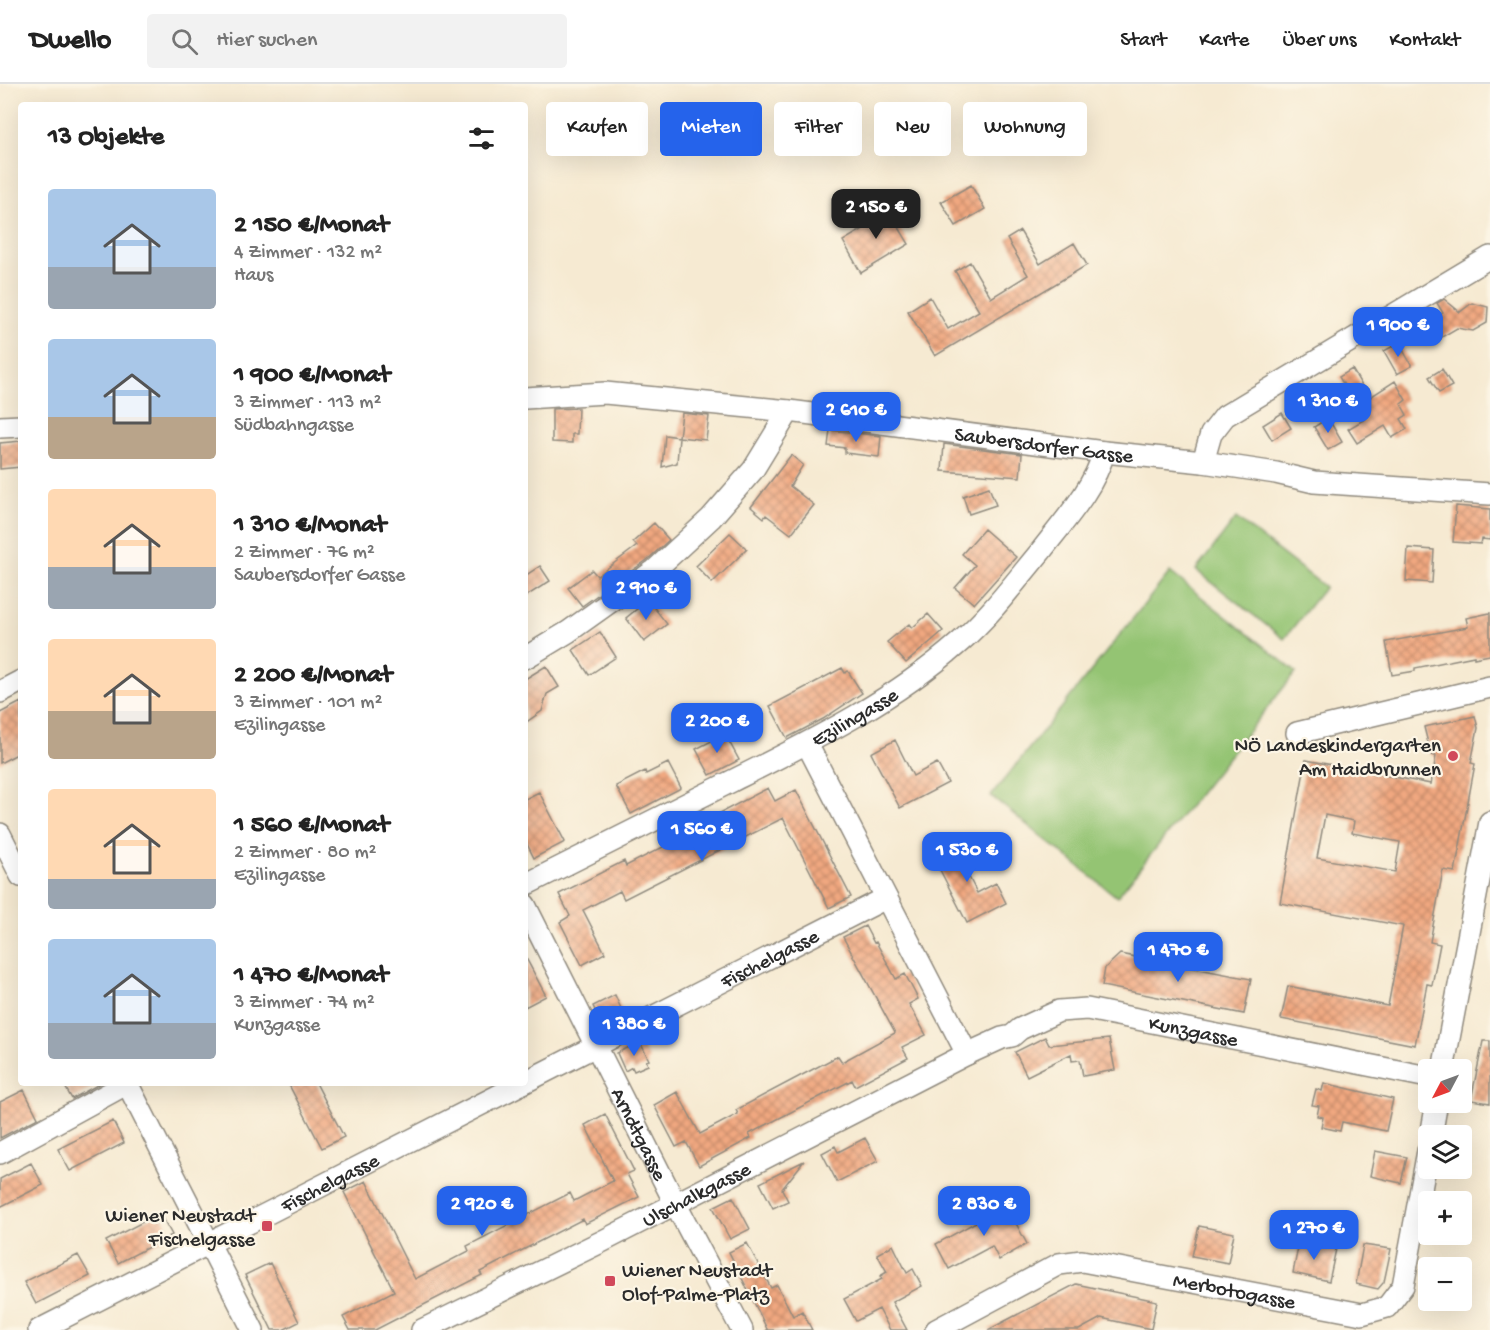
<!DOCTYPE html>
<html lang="de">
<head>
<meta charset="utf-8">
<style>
  :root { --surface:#fff; --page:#f2f2f2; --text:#222; --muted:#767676; --line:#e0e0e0; --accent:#2563eb }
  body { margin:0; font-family:"Gochi Hand",sans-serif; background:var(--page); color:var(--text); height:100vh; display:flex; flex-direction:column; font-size:22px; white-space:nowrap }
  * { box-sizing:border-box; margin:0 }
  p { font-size:20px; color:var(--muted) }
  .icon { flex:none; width:33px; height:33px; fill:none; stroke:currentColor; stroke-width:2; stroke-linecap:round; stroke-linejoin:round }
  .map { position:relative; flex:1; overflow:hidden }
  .panel { position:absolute; left:18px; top:18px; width:510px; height:984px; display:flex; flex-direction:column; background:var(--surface); border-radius:6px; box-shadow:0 6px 24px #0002 }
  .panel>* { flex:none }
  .guide { position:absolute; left:546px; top:18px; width:570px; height:54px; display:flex; gap:12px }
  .needle { width:39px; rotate:229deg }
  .fabs { position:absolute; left:1418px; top:975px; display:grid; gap:12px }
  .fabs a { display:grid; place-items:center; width:54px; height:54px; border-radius:6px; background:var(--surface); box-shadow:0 6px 24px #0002; font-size:30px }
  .price { position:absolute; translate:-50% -51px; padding:0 14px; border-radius:12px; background:var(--accent); color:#fff; font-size:20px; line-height:39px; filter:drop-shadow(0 2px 3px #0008) }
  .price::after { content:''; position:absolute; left:50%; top:36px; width:18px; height:14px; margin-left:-9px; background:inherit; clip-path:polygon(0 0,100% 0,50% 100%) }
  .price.selected { background:#222; color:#fff }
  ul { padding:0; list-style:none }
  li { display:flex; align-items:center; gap:18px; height:150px; padding:0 30px }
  li span { display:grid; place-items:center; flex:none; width:168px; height:120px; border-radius:6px; color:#555 }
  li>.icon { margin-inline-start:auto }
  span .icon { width:72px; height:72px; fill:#fffc; stroke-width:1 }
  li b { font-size:26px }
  h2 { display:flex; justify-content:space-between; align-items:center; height:72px; padding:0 30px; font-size:26px }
  .pill { padding:0 21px; border-radius:6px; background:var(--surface); box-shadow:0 6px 24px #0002; font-size:21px; line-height:54px }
  .pill.selected { background:var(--accent); color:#fff }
  header { display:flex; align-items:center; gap:36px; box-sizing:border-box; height:84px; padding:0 30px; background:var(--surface); border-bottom:2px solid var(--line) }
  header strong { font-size:28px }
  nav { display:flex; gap:33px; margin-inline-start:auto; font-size:21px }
  .search { width:420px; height:54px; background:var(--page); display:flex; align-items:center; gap:15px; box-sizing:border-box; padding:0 21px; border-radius:6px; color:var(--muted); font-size:22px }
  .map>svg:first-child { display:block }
  .pitch { fill:#94c473; stroke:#60784f; stroke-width:1.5 }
  .building { fill:url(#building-cross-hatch); fill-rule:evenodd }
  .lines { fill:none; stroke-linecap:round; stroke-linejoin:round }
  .street-casing { stroke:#908a7e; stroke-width:24 }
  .street { stroke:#fff; stroke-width:21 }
  .poi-dot { fill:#d1495b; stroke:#fcf5e5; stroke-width:2 }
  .labels { text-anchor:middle; stroke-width:4.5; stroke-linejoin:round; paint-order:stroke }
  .street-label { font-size:21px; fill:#2b2b2b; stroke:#fcf5e5 }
  .poi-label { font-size:21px; fill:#2b2b2b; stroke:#fcf5e5; text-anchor:end }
</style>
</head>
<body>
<header>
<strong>Dwello</strong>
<div class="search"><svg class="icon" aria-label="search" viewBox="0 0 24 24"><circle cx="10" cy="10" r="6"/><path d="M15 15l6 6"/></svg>Hier suchen</div>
<nav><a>Start</a><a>Karte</a><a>Über uns</a><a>Kontakt</a></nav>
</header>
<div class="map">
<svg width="1490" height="1246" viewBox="0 0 1490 1246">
  <defs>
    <pattern id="building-cross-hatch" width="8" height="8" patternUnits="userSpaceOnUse" patternTransform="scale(1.5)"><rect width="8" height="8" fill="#f1a880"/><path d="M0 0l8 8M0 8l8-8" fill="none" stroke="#c38969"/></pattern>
  </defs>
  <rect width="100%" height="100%" fill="#fcf5e5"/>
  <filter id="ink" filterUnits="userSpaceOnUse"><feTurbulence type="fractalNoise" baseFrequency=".0167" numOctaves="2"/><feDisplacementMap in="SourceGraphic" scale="12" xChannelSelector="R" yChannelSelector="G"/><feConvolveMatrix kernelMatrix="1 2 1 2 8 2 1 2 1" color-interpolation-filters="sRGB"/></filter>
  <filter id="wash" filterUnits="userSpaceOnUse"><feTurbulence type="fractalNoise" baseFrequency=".008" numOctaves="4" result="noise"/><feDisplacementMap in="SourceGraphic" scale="24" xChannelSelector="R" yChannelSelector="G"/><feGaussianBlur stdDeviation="1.35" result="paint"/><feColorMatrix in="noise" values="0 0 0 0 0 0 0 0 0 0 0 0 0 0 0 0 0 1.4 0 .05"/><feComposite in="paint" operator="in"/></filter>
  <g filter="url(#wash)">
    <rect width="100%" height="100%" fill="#f6ead2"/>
    <!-- pitch -->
    <path class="pitch" d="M1236 434 1325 503 1284 555 1196 486Z
      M1170 488 1296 588 1117 813 991 712Z"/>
    <g id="blocks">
      <!-- building -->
      <path class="building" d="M971 101 985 125 956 142 941 118Z
        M886 122 909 160 861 189 843 157 870 141 866 134Z
        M1020 147 1040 180 1074 159 1087 181 935 272 908 227 930 213 948 245 979 227 955 187 970 178 991 214 1028 191 1007 155Z
        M1444 215 1460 228 1472 219 1488 223 1487 239 1473 247 1457 244 1435 257 1425 240 1443 229 1437 219Z
        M1399 259 1412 282 1397 290 1384 267Z
        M1352 285 1369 314 1395 297 1406 316 1401 320 1407 331 1401 335 1407 345 1392 354 1385 342 1357 359 1348 345 1365 335 1339 293Z
        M1442 285 1452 302 1439 309 1429 293Z
        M578 324 577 350H572V359L552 358V325Z
        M682 329 709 332 706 356 679 353Z
        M1282 329 1291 344 1272 356 1263 341Z
        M1328 334 1342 358 1328 366 1314 343Z
        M830 346 881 352 879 373 845 369V364L828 362Z
        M665 351 679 353 677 379 662 383Z
        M21 357V383L0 385V359Z
        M944 360 1022 370 1020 393 942 387Z
        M791 371 803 381 790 402 814 421 791 450 766 431 764 434 751 423Z
        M989 403 996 421 969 430 963 412Z
        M1456 422 1490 425V456L1482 455 1481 460 1453 458Z
        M654 439 669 456 647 476 582 522 568 504 592 486 597 492 637 462 633 458Z
        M984 445 1016 473 974 520 955 504 975 481 962 470Z
        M730 449 747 465 712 499 696 482Z
        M1408 464 1434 466 1432 499 1406 497Z
        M540 482 550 497 525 513V492Z
        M648 516 667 540 644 558 626 534Z
        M1490 529V571L1474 574V572L1415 584V587L1392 591 1386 558 1468 543 1466 534Z
        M928 530 943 547 906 579 887 558 909 540 912 544Z
        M600 548 616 573 589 591 573 566Z
        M546 582 559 603 547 610 542 627 525 639V595Z
        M842 584 845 589 848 587 862 609 823 635 787 654 770 622Z
        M21 618V668L0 679V629Z
        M1475 632 1478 644 1471 679 1475 680 1455 788 1443 786 1430 858 1440 860 1432 901 1427 900 1415 961 1281 935 1288 902 1388 922 1403 842 1280 819 1306 676 1431 700 1436 672 1431 671 1424 643ZM1325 731 1354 737 1352 749 1400 758 1395 788 1317 774Z
        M725 650 739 676 710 691 696 665Z
        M895 656 913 692 937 679 948 699 900 724 871 669Z
        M668 679 681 704 631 730 616 702 645 687 646 690Z
        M768 704 775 717 796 706 851 813 829 824 783 734 624 815 620 807 583 826 605 869 582 881 560 838 570 832 559 810 624 777 626 782 716 736 714 732Z
        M539 708 565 758 534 774 525 756V715Z
        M972 754 980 769 962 779 977 809 996 799 1006 819 967 839 934 774Z
        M865 842 874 859 876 858 896 895 905 890 918 915 909 920 926 951 902 963 908 974 855 1002 852 996 749 1050 751 1054 699 1082 686 1058 676 1063 654 1021 677 1008 700 1050 738 1030 736 1026 838 972 842 978 895 949 843 853Z
        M1120 870 1251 895 1244 930 1102 902 1105 884Z
        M525 872 546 912 525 923Z
        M615 911 623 929 601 939 593 922Z
        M1045 953 1049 961 1109 955 1115 986 1083 992 1080 976 1072 977 1071 970 1027 992 1015 968Z
        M1483 957H1490V1019L1471 1016Z
        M640 958 649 976 646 977 648 981 634 987 632 983 625 987 617 969Z
        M63 999H101L72 1015Z
        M288 999H316L344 1053 322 1064Z
        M1324 999 1393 1015 1386 1047 1342 1038 1340 1047 1321 1043 1323 1033 1317 1032 1319 1022 1312 1021 1316 1005 1322 1007Z
        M24 1006 38 1034 0 1054V1018Z
        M605 1030 634 1087 627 1090 639 1113 585 1140 583 1135 480 1188 482 1191 375 1246H350L343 1233 394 1207 344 1108 366 1097 415 1195 469 1167 467 1162 570 1109 574 1117 613 1097 585 1041Z
        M113 1037 124 1059 70 1087 58 1065Z
        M865 1054 878 1077 837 1098 822 1069 835 1062 838 1068Z
        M1375 1067 1407 1073 1401 1099 1370 1092Z
        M804 1077 782 1105 788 1117 773 1124 760 1099Z
        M31 1079 43 1101 0 1123V1095Z
        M733 1113 750 1145 730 1155 713 1123Z
        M1003 1115 1027 1160 999 1176 992 1162 949 1185 936 1160 978 1137 975 1131Z
        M160 1129 172 1151 118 1179 106 1157Z
        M1199 1142 1234 1149 1228 1179 1192 1172Z
        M1299 1158 1336 1165 1329 1197 1293 1189Z
        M747 1159 771 1204 777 1201 793 1232 802 1227 812 1246H766L767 1245 729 1168Z
        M893 1161 907 1189 913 1185 922 1202 892 1218 907 1246H890L879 1225 856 1237 844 1215 882 1195 880 1192 887 1188 877 1170Z
        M1363 1161 1391 1165 1384 1198 1378 1205 1356 1200Z
        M78 1171 90 1192 36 1220 24 1198Z
        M270 1179 299 1238 283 1246H272L245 1191Z
        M1076 1200 1157 1217 1151 1245 1101 1234 1079 1246H988Z"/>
    </g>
  </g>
  <g filter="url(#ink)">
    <use href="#blocks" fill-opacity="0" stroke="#908a7e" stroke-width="1.5"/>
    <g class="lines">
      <!-- street casing -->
      <g class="street-casing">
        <g id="street">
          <path id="s1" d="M525 314 605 309 789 327 1104 368 1203 378 1276 389 1314 398 1490 410"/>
          <path d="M0 343 21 342"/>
          <path d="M1203 378 1211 350 1225 332 1490 173"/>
          <path d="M525 574 568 548 655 486 711 434 753 386 789 327"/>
          <path d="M0 608 21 597"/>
          <path d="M1297 649 1490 603"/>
          <path d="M807 660 967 970"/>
          <path d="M0 750 21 792"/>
          <path id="s2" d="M525 801C594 767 663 732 732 697 812 657 892 618 960 558 991 531 1015 498 1041 467 1064 437 1094 405 1104 368"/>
          <path id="s3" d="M525 821 675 1119 742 1246"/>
          <path d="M1443 986 1490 738"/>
          <path id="s4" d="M525 998 886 814"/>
          <path d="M127 999 253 1246"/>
          <path d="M1431 1052 1437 1018"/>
          <path d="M0 1069 128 999"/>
          <path id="s5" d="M39 1246 523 999"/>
          <path id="s6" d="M422 1246 603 1157 967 970 1002 954 1012 952 1020 945 1059 927 1087 925 1428 993"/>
          <path id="s7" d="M936 1246 1059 1180 1082 1177 1362 1230 1387 1223 1403 1202 1428 1067"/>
        </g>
      </g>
      <!-- street -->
      <use href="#street" class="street"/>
    </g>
  </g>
  <!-- markers -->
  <g class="poi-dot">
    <circle cx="1453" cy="672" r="6"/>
    <rect x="261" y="1136" width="12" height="12" rx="3"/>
    <rect x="604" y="1191" width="12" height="12" rx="3"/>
  </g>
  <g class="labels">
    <!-- street labels -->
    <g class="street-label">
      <text dy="7" stroke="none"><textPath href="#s1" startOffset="522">Saubersdorfer Gasse</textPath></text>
      <text dy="7" stroke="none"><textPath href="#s2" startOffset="370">Ezilingasse</textPath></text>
      <text dy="7" stroke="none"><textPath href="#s4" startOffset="274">Fischelgasse</textPath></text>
      <text dy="7" stroke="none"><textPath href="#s6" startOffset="850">Kunzgasse</textPath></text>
      <text dy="7" stroke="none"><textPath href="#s3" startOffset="256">Arndtgasse</textPath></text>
      <text dy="7" stroke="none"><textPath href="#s5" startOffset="326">Fischelgasse</textPath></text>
      <text dy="7" stroke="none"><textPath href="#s6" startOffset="306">Ulschalkgasse</textPath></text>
      <text dy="7" stroke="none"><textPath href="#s7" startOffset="318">Merbotogasse</textPath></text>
    </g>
    <!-- poi labels -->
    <g class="poi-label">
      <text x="1441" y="667">NÖ Landeskindergarten<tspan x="1441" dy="24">Am Haidbrunnen</tspan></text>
      <text x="255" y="1137">Wiener Neustadt<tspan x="255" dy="24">Fischelgasse</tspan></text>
      <text x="622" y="1192" text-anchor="start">Wiener Neustadt<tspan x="622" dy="24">Olof-Palme-Platz</tspan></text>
    </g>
  </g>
</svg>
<div class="fabs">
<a><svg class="needle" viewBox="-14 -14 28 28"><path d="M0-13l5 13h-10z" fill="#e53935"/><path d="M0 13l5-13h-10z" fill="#767676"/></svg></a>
<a><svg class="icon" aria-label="layers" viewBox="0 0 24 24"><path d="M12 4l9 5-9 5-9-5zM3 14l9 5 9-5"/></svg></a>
<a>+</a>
<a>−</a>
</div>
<b class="price selected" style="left:876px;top:156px">2 150 €</b>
<b class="price" style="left:1398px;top:274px">1 900 €</b>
<b class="price" style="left:1328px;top:350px">1 310 €</b>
<b class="price" style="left:856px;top:359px">2 610 €</b>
<b class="price" style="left:646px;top:537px">2 910 €</b>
<b class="price" style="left:717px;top:670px">2 200 €</b>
<b class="price" style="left:702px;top:778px">1 560 €</b>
<b class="price" style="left:967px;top:799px">1 530 €</b>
<b class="price" style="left:1178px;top:899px">1 470 €</b>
<b class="price" style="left:634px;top:973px">1 380 €</b>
<b class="price" style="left:482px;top:1153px">2 920 €</b>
<b class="price" style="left:984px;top:1153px">2 830 €</b>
<b class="price" style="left:1314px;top:1177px">1 270 €</b>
<div class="guide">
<a class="pill">Kaufen</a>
<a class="pill selected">Mieten</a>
<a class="pill">Filter</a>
<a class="pill">Neu</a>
<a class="pill">Wohnung</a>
</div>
<section class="panel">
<h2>13 Objekte<svg class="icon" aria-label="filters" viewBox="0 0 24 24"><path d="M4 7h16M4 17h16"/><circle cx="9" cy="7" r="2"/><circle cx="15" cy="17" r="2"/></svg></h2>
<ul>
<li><span style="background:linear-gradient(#a9c7e8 65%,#9aa5b1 0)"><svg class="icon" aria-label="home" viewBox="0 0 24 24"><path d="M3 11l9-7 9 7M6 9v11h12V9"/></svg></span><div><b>2 150 €/Monat</b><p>4 Zimmer · 132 m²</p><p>Haus</p></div></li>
<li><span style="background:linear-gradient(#a9c7e8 65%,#b9a48a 0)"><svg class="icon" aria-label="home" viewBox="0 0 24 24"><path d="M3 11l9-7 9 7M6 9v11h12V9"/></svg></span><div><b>1 900 €/Monat</b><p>3 Zimmer · 113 m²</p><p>Südbahngasse</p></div></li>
<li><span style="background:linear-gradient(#ffd9b3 65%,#9aa5b1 0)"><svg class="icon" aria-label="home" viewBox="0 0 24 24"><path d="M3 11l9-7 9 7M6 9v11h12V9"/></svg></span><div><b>1 310 €/Monat</b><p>2 Zimmer · 76 m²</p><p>Saubersdorfer Gasse</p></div></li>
<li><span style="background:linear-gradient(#ffd9b3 60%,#b9a48a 0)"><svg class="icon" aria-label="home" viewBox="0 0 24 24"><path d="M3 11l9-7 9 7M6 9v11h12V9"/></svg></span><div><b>2 200 €/Monat</b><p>3 Zimmer · 101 m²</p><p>Ezilingasse</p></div></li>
<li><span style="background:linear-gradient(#ffd9b3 75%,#9aa5b1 0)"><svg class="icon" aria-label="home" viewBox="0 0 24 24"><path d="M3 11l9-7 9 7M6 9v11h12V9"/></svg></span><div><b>1 560 €/Monat</b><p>2 Zimmer · 80 m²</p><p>Ezilingasse</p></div></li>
<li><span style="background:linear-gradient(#a9c7e8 70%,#9aa5b1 0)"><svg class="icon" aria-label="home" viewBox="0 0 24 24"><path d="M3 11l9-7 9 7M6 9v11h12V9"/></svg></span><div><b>1 470 €/Monat</b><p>3 Zimmer · 74 m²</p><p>Kunzgasse</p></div></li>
</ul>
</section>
</div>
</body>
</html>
